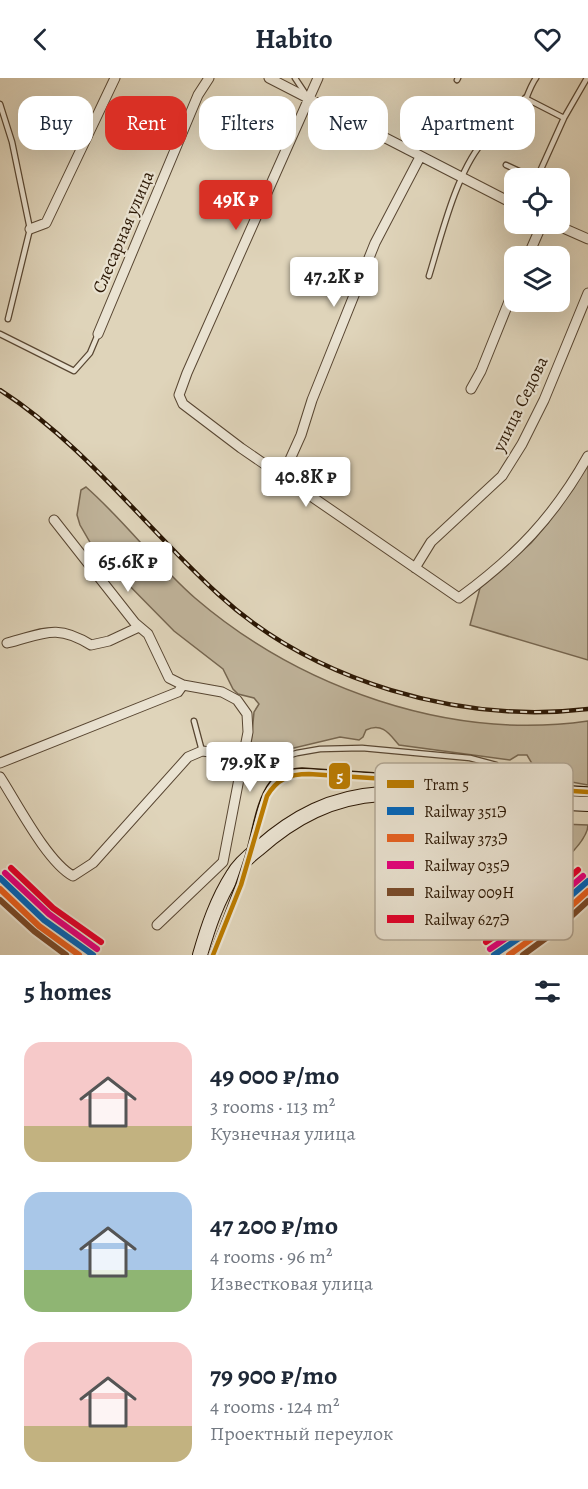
<!DOCTYPE html>
<html lang="en">
<head>
<meta charset="utf-8">
<style>
  :root { --surface:#fff; --page:#f6f6f7; --text:#1f2937; --muted:#747a83; --accent:#d93025 }
  body { margin:0; font-family:Alegreya,serif; background:var(--page); color:var(--text); height:100vh; display:flex; flex-direction:column; font-size:22px; white-space:nowrap }
  * { box-sizing:border-box; margin:0 }
  p { font-size:20px; color:var(--muted) }
  .icon { flex:none; width:33px; height:33px; fill:none; stroke:currentColor; stroke-width:2; stroke-linecap:round; stroke-linejoin:round }
  .map { position:relative; height:877px; overflow:hidden }
  .panel { display:flex; flex-direction:column; background:var(--surface); flex:1 }
  .panel>* { flex:none }
  .hud { position:absolute; left:18px; top:18px; width:552px; height:54px; display:flex; gap:12px }
  .controls { position:absolute; left:504px; top:90px; display:grid; gap:12px }
  .controls a { display:grid; place-items:center; width:66px; height:66px; border-radius:12px; background:var(--surface); box-shadow:0 6px 24px #0002; font-size:30px }
  .price { position:absolute; translate:-50% -51px; padding:0 14px; border-radius:6px; background:#fff; color:#222; font-size:20px; line-height:39px; filter:drop-shadow(0 2px 3px #0008) }
  .price::after { content:''; position:absolute; left:50%; top:36px; width:18px; height:14px; margin-left:-9px; background:inherit; clip-path:polygon(0 0,100% 0,50% 100%) }
  .price.active { background:var(--accent); color:#fff }
  ul { padding:0; list-style:none }
  li { display:flex; align-items:center; gap:18px; height:150px; padding:0 24px }
  li span { display:grid; place-items:center; flex:none; width:168px; height:120px; border-radius:18px; color:#555 }
  li>.icon { margin-inline-start:auto }
  span .icon { width:72px; height:72px; fill:#fffc; stroke-width:1 }
  li b { font-size:26px }
  h2 { display:flex; justify-content:space-between; align-items:center; height:72px; padding:0 24px; font-size:26px }
  .chip { padding:0 21px; border-radius:18px; background:var(--surface); box-shadow:0 6px 24px #0002; font-size:21px; line-height:54px }
  .chip.active { background:var(--accent); color:#fff }
  header { display:flex; justify-content:space-between; align-items:center; height:78px; padding:0 24px; background:var(--surface); font-size:27px; font-weight:600 }
  .map>svg:first-child { display:block }
  .green { fill:#c0b49b; stroke:#766650; stroke-width:1.5 }
  .lines { fill:none; stroke-linecap:round; stroke-linejoin:round }
  .service-casing { stroke:#584632; stroke-width:7 }
  .minor-casing { stroke:#584632; stroke-width:11 }
  .secondary-casing { stroke:#2b1704; stroke-width:16 }
  .service { stroke:#eae3d2; stroke-width:4.5 }
  .minor { stroke:#eae3d2; stroke-width:9 }
  .secondary { stroke:#eae3d2; stroke-width:14 }
  .tram { stroke:#2b1704; stroke-width:1.5 }
  .rail-casing { stroke:#2b1704; stroke-width:4.5 }
  .rail { stroke:#eae3d2; stroke-width:2; stroke-dasharray:7; stroke-linecap:butt }
  .rail-1-casing { stroke:#eae3d2; stroke-width:10 }
  .rail-2-casing { stroke:#eae3d2; stroke-width:10 }
  .rail-3-casing { stroke:#eae3d2; stroke-width:10 }
  .rail-4-casing { stroke:#eae3d2; stroke-width:10 }
  .rail-5-casing { stroke:#eae3d2; stroke-width:10 }
  .rail-1 { stroke:#0065bd; stroke-width:6 }
  .rail-2 { stroke:#e86120; stroke-width:6 }
  .rail-3 { stroke:#e5007d; stroke-width:6 }
  .rail-4 { stroke:#7a4b2a; stroke-width:6 }
  .rail-5 { stroke:#e4002b; stroke-width:6 }
  .tram-1-casing { stroke:#eae3d2; stroke-width:9 }
  .tram-1 { stroke:#ba7b01; stroke-width:4.5 }
  .labels { text-anchor:middle; stroke-width:4.5; stroke-linejoin:round; paint-order:stroke }
  .street-label { font-size:18px; fill:#2b1704; stroke:#eae3d2 }
  .key { fill:#eae3d2; stroke:#b1a694; stroke-width:1.5 }
  .key-label { font-size:16px; fill:#2b1704 }
  .line-badge { stroke:#eae3d2; stroke-width:2 }
  .badge-label { font-size:16px; text-anchor:middle; font-weight:bold; fill:#fff }
</style>
</head>
<body>
<header><svg class="icon" aria-label="back" viewBox="0 0 24 24"><path d="M15 5l-7 7 7 7"/></svg>Habito<svg class="icon" aria-label="heart" viewBox="0 0 24 24"><path d="M12 20l-8-8c-3-5 5-10 8-4 3-6 11-1 8 4z"/></svg></header>
<div class="map">
<svg width="588" height="877" viewBox="0 0 588 877">
  <rect width="100%" height="100%" fill="#dfd4ba"/>
  <filter id="stains"><feTurbulence type="fractalNoise" baseFrequency=".00333" numOctaves="4"/><feColorMatrix values="0 0 0 0 .2 0 0 0 0 .09 0 0 0 0 .02 0 0 0 .5 -.17"/></filter>
  <radialGradient id="worn" r=".72"><stop offset=".6" stop-color="#630" stop-opacity="0"/><stop offset="1" stop-color="#630" stop-opacity=".3"/></radialGradient>
  <!-- green -->
  <path class="green" d="M588 383V582L470 547 480 510 531 465 548 445Z
    M86 409C125 443 156 486 195 520 300 610 449 663 588 643V707L555 701 534 689 527 677H518L510 682 399 667C390 657 383 644 366 652L363 659 359 662 340 659 252 680 250 677 254 634 259 626 254 620 238 616 233 611 223 591 174 553 113 491H104L95 485V473L80 447 77 437 81 412Z
    M483 743 588 747C588 774 501 834 478 848L455 781 457 757Z"/>
  <g class="lines">
    <!-- service casing -->
    <g class="service-casing">
      <path id="service" d="M295 0 307 18
        M457 2 458 0
        M525 20 564 40
        M0 26 12 64 30 151 8 241
        M506 87 534 100
        M537 100 564 40 587 0
        M560 114 562 116
        M429 198C441 159 456 96 482 65 492 53 508 49 518 37 525 28 528 11 536 0
        M0 256 74 293 90 275 98 256
        M194 643 202 673
        M241 692 297 675 320 671 362 670 470 680 496 687 507 697 516 721
        M444 749 447 722"/>
    </g>
    <!-- minor casing -->
    <g class="minor-casing">
      <path id="minor" d="M269 0 514 126
        M318 0 187 295 179 317 183 326 241 370 459 520C515 479 554 439 588 378
        M554 146 588 161
        M30 151 46 145 115 0
        M528 178 542 146
        M98 256 198 17 209 0
        M471 311 481 293 514 211
        M283 397 301 357 312 322 375 165 420 79
        M54 442 135 545 148 556 169 600 183 607 222 614 237 622 247 636 248 654 223 784 157 847
        M415 490 431 464 502 398 522 366 544 322 588 215
        M7 565C43 556 56 545 91 567L109 563 139 549
        M0 685 178 614 183 607
        M0 699C17 725 47 784 73 798L93 785 188 679 202 673 244 678"/>
    </g>
    <!-- secondary casing -->
    <g class="secondary-casing">
      <path id="secondary" d="M200 877C208 849 217 822 233 797 239 786 249 778 258 771 294 739 332 719 381 716L588 726"/>
    </g>
    <!-- service -->
    <use href="#service" class="service"/>
    <!-- minor -->
    <use href="#minor" class="minor"/>
    <!-- secondary -->
    <use href="#secondary" class="secondary"/>
    <!-- tram -->
    <path class="tram" d="M209 877C221 846 234 814 244 782 252 759 255 723 270 704 278 692 289 691 302 690L588 709"/>
    <!-- rail casing -->
    <g class="rail-casing">
      <path id="rail" d="M0 312C84 366 145 449 218 516 313 604 461 646 588 631"/>
    </g>
    <!-- rail -->
    <use href="#rail" class="rail"/>
    <!-- rail-1 casing -->
    <g class="rail-1-casing">
      <path id="rail-1" d="M0 800 44 842 93 877
        M494 877 531 852 588 803"/>
    </g>
    <!-- rail-2 casing -->
    <g class="rail-2-casing">
      <path id="rail-2" d="M0 811 39 848 79 877
        M509 877 548 849 588 813"/>
    </g>
    <!-- rail-3 casing -->
    <g class="rail-3-casing">
      <path id="rail-3" d="M5 795 49 836 97 871
        M490 871 527 846 583 798"/>
    </g>
    <!-- rail-4 casing -->
    <g class="rail-4-casing">
      <path id="rail-4" d="M0 822 34 853 66 877
        M523 877 553 855 588 823"/>
    </g>
    <!-- rail-5 casing -->
    <g class="rail-5-casing">
      <path id="rail-5" d="M11 790 53 830 101 864
        M486 864 522 840 578 792"/>
    </g>
    <!-- rail-1 -->
    <use href="#rail-1" class="rail-1"/>
    <!-- rail-2 -->
    <use href="#rail-2" class="rail-2"/>
    <!-- rail-3 -->
    <use href="#rail-3" class="rail-3"/>
    <!-- rail-4 -->
    <use href="#rail-4" class="rail-4"/>
    <!-- rail-5 -->
    <use href="#rail-5" class="rail-5"/>
    <!-- tram-1 casing -->
    <g class="tram-1-casing">
      <path id="tram-1" d="M213 877 241 807 267 718C277 701 289 696 309 696L588 714"/>
    </g>
    <!-- tram-1 -->
    <use href="#tram-1" class="tram-1"/>
  </g>
  <g class="labels">
    <!-- street labels -->
    <g class="street-label">
      <text transform="translate(123 154) rotate(-67)" y="6">Слесарная улица</text>
      <text transform="translate(520 326) rotate(-64)" y="6">улица Седова</text>
    </g>
  </g>
  <!-- legend -->
  <rect x="375" y="685" width="198" height="177" rx="9" class="key"/>
  <rect x="387" y="702" width="27" height="8" fill="#ba7b01"/>
  <rect x="387" y="729" width="27" height="8" fill="#0065bd"/>
  <rect x="387" y="756" width="27" height="8" fill="#e86120"/>
  <rect x="387" y="783" width="27" height="8" fill="#e5007d"/>
  <rect x="387" y="810" width="27" height="8" fill="#7a4b2a"/>
  <rect x="387" y="837" width="27" height="8" fill="#e4002b"/>
  <g class="key-label">
    <text x="424" y="712">Tram 5</text>
    <text x="424" y="739">Railway 351Э</text>
    <text x="424" y="766">Railway 373Э</text>
    <text x="424" y="793">Railway 035Э</text>
    <text x="424" y="820">Railway 009Н</text>
    <text x="424" y="847">Railway 627Э</text>
  </g>
  <rect class="line-badge" x="328" y="684" width="23" height="28" rx="6" fill="#ba7b01"/>
  <g class="badge-label">
    <text x="340" y="704">5</text>
  </g>
  <rect width="100%" height="100%" filter="url(#stains)"/>
  <rect width="100%" height="100%" fill="url(#worn)"/>
</svg>
<div class="controls">
<a><svg class="icon" aria-label="locate" viewBox="0 0 24 24"><circle cx="12" cy="12" r="6"/><path d="M12 2v4M12 18v4M2 12h4M18 12h4"/></svg></a>
<a><svg class="icon" aria-label="layers" viewBox="0 0 24 24"><path d="M12 4l9 5-9 5-9-5zM3 14l9 5 9-5"/></svg></a>
</div>
<b class="price active" style="left:236px;top:153px">49K ₽</b>
<b class="price" style="left:334px;top:230px">47.2K ₽</b>
<b class="price" style="left:306px;top:430px">40.8K ₽</b>
<b class="price" style="left:128px;top:515px">65.6K ₽</b>
<b class="price" style="left:250px;top:715px">79.9K ₽</b>
<div class="hud">
<a class="chip">Buy</a>
<a class="chip active">Rent</a>
<a class="chip">Filters</a>
<a class="chip">New</a>
<a class="chip">Apartment</a>
</div>
</div>
<section class="panel">
<h2>5 homes<svg class="icon" aria-label="filters" viewBox="0 0 24 24"><path d="M4 7h16M4 17h16"/><circle cx="9" cy="7" r="2"/><circle cx="15" cy="17" r="2"/></svg></h2>
<ul>
<li><span style="background:linear-gradient(#f6c9c9 70%,#c2b280 0)"><svg class="icon" aria-label="home" viewBox="0 0 24 24"><path d="M3 11l9-7 9 7M6 9v11h12V9"/></svg></span><div><b>49 000 ₽/mo</b><p>3 rooms · 113 m²</p><p>Кузнечная улица</p></div></li>
<li><span style="background:linear-gradient(#a9c7e8 65%,#8fb573 0)"><svg class="icon" aria-label="home" viewBox="0 0 24 24"><path d="M3 11l9-7 9 7M6 9v11h12V9"/></svg></span><div><b>47 200 ₽/mo</b><p>4 rooms · 96 m²</p><p>Известковая улица</p></div></li>
<li><span style="background:linear-gradient(#f6c9c9 70%,#c2b280 0)"><svg class="icon" aria-label="home" viewBox="0 0 24 24"><path d="M3 11l9-7 9 7M6 9v11h12V9"/></svg></span><div><b>79 900 ₽/mo</b><p>4 rooms · 124 m²</p><p>Проектный переулок</p></div></li>
</ul>
</section>
</body>
</html>
